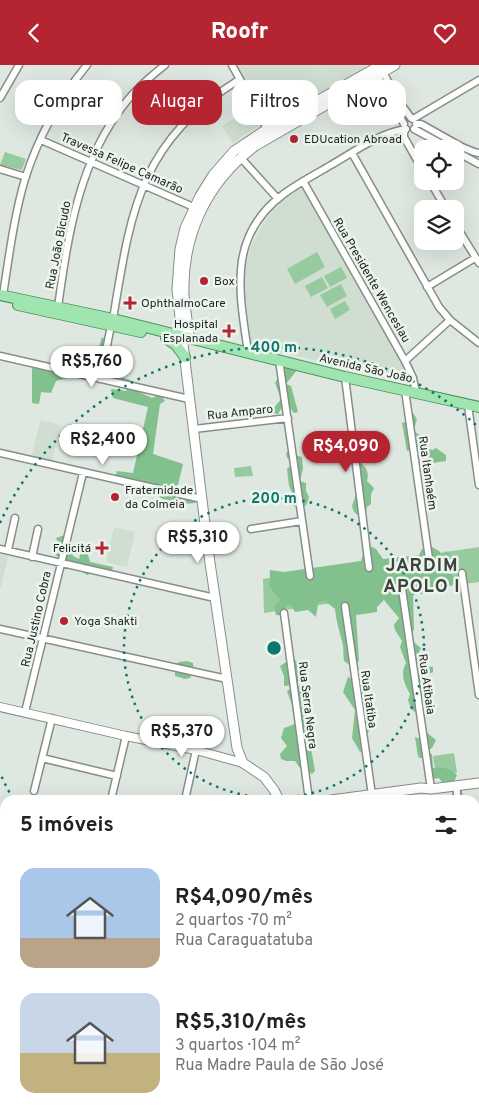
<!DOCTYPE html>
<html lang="pt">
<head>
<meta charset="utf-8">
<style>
  :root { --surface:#fff; --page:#f2f2f2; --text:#222; --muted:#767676; --accent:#b52431 }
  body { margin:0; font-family:Overpass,sans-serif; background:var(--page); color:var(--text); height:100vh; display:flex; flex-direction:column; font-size:19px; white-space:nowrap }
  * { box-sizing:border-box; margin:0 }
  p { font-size:16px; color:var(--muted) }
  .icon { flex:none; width:28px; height:28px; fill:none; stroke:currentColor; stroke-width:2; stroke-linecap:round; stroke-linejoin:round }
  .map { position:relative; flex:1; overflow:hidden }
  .panel { position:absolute; left:0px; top:730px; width:480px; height:320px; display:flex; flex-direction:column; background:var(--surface); border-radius:15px 15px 0 0; box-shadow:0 5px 20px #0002 }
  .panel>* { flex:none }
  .top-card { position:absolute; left:15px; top:15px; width:450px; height:45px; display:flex; gap:10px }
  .fabs { position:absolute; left:414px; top:75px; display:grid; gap:10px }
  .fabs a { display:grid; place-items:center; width:50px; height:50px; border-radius:10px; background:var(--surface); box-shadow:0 5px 20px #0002; font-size:25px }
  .price { position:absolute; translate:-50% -42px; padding:0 11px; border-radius:18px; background:#fff; color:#222; font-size:16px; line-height:32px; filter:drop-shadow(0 1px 2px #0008) }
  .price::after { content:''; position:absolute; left:50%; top:30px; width:15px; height:11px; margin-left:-8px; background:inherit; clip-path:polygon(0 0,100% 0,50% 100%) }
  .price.selected { background:var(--accent); color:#fff }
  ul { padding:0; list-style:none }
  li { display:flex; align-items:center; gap:15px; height:125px; padding:0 20px }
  li span { display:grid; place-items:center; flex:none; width:140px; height:100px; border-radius:15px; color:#555 }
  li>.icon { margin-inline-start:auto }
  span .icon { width:60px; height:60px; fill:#fffc; stroke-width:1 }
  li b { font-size:21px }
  h2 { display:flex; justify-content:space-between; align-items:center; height:60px; padding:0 20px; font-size:21px }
  .tag { padding:0 18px; border-radius:15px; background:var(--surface); box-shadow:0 5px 20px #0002; font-size:18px; line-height:45px }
  .tag.selected { background:var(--accent); color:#fff }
  header { display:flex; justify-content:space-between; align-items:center; height:65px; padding:0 20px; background:var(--accent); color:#fff; font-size:22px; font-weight:800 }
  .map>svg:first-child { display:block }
  .built { fill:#cfded1 }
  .green { fill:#97ca9f }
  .forest { fill:#82c08d }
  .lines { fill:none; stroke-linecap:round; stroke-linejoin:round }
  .minor-casing { stroke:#868e87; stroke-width:9 }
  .tertiary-casing { stroke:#868e87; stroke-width:10 }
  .secondary-casing { stroke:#868e87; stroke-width:11 }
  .primary-casing { stroke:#4b965d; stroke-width:12 }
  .minor { stroke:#fff; stroke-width:6 }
  .tertiary { stroke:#fff; stroke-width:8 }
  .secondary { stroke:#fff; stroke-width:9 }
  .primary { stroke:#a0e4b0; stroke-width:10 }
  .ring { fill:none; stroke:#0f766e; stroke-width:2.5; stroke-dasharray:2.5 5 }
  .poi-dot { fill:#b52431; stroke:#ecf5ed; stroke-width:2 }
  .labels { text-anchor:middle; stroke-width:5; stroke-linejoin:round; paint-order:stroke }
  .poi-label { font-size:12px; fill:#232624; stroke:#ecf5ed; text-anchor:start }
  .street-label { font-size:12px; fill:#232624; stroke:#ecf5ed }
  .district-label { font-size:18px; font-weight:bold; letter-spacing:1px; fill:#3d443e; stroke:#ecf5ed }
  .centre { fill:#0f766e; stroke:#ecf5ed; stroke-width:2.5 }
  .ring-label { font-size:15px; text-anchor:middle; font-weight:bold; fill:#0f766e; stroke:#ecf5ed; stroke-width:5; stroke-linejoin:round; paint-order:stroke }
</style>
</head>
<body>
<header><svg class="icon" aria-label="back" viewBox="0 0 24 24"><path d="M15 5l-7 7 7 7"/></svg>Roofr<svg class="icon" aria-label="heart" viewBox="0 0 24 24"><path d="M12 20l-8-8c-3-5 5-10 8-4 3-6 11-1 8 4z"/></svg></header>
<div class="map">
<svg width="479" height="1050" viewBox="0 0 479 1050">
  <rect width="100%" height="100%" fill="#dfe8e0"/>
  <!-- built -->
  <path class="built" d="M236 0H365L366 2 268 59Z
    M251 43 261 60 239 73 240 74 233 78 222 61Z
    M302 122 410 313V316L251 281 244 218 245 202 252 179 265 155 280 138Z
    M40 355 61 360 52 396 32 391Z
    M114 462 135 467 127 502 106 497Z
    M0 489 8 491 1 523 0 522Z"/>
  <!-- green -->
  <path class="green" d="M39 19 58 31 53 38 35 26Z
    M5 87 26 94 22 105 0 100Z
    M317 187 325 202 295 219 287 204Z
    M341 202 347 213 330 222 324 211Z
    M322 212 328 223 311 232 305 221Z
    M341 219 347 231 327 242 320 230Z
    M345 236 350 245 335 254 330 244Z
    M251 401 253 411 235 412 234 403Z
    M479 482V517L264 548 263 514Z
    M454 688 457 708 436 711 433 691Z"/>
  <!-- forest -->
  <path class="forest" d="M102 272 110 279 105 296 106 306 97 311 80 306 81 303H90L96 301 97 293 85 288 87 284 98 286Z
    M286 299 297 305 286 319 291 321 298 347 294 348 288 340 282 342 278 349 273 348V344L281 334 275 318Z
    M32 300 67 308V313L56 316 51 328 41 327 39 339 32 338Z
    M120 312 131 315V323L152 333 160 329 165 336 160 339 153 389 183 399 177 424 192 428 195 438C179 440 162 439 152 424L115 412 117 406 133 408 148 342 113 333 111 324 127 326Z
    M413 348 417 354 415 361 409 364 420 370 421 381 407 386 402 358 411 355Z
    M436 383 446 390V396L426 399 423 389 429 384 433 385Z
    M289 386 290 388 302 392 303 404 300 416 306 418V426L309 432 306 441 297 438 294 442 291 438 294 432 289 421 287 404 291 400V395L287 393 286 388Z
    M361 398C367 404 369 407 367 416L374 423 371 429V439L367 442 366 447 360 452 354 447 352 441 357 426 354 416 353 399Z
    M65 470 73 491 79 494 81 485 87 486 90 497 113 502 111 509 99 506 87 510 68 496 55 490 61 483 56 473Z
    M370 481 376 484 383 494 419 490 422 484 432 482 439 486 442 490 445 489V486L450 489 448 496 445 499C449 506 452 514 461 514L462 518 459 522 455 518 444 522 441 520H435L424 529H413L414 564 410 574 421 583 417 591 425 601 433 602V607L425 610V614L419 618 426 625V629L421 634V642L415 647 411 644 408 635 410 629C404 618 400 609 406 598L400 582 402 576 395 565 394 560 399 553 384 535 377 542V547L356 550 359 596 351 601 344 596C343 589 344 582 342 576 339 565 336 555 335 544L325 536 318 538 316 552 308 545 295 547 290 539 286 541 284 551 276 550 274 541 280 535 269 521C271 515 269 511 270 505L284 507 361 496 364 485Z
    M292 593 300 599 301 614 295 620 284 621V611L280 601Z
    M187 596 193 598 194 605 190 613 185 614 175 611V600L179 597Z
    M348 612 364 618 365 626 363 637 367 642 373 661 366 670 368 683 360 687 352 673 355 645 343 627Z
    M303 619 305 621 304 628 307 640 305 643 309 667 300 669 302 680 311 683 315 706 312 709 300 703 295 696H286L281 694 280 689 287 681 281 673 284 663 295 659 292 640 287 626 291 623 292 628 297 622Z
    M426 667 436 675 432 683 424 687 432 689 433 703C443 702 449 703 457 710L453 719 461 723 464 735H454L452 727 441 728 443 719 439 713 433 714 427 712 424 694 418 692 415 672 425 675Z"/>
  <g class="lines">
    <!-- minor casing -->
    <g class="minor-casing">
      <path id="minor" d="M232 0 269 67
        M383 7 398 35 411 53
        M377 10 404 59
        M0 33 19 0
        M413 54 479 15
        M416 59H421L462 82 474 87 479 88
        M406 64 404 67V72L422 104
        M414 64 451 84
        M41 75 198 144
        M455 86 479 99
        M352 88 439 242 450 255 479 278
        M241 93 278 134
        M0 104 26 112
        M303 116 405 296 413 313 416 328
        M430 116 446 144
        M455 159 479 198
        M427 222 475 193
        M3 230C9 192 14 151 25 114 38 73 60 33 87 0
        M58 242C68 170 79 95 126 37 137 23 151 11 165 0
        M113 254C131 145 139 77 240 14
        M248 287C239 226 227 170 285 128 300 117 316 109 331 100 354 87 379 68 406 64
        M0 291 189 334
        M279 295 310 511
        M405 296 450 255
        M345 312 369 503
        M100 314 111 261
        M405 325 429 494
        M468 340 479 420
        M194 364 288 353
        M0 388 202 434
        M251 464 302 456
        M0 484 215 533
        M8 485 15 453
        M32 492 38 464
        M462 508 479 630
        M401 517 431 724
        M345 541 372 730
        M284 548 309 735
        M0 564 227 614
        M25 647 83 408
        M42 693 117 711
        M456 721 458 735
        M34 726 52 653
        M111 735 126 671
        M185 735 196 685
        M0 767 5 769
        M0 777 5 774
        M475 822 479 824
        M476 848 479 878
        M0 874 5 873
        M0 923 5 921
        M475 1009H479
        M137 1045 138 1050
        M343 1045 345 1050
        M203 1050 297 1045"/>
    </g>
    <!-- tertiary casing -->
    <g class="tertiary-casing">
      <path id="tertiary" d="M0 642 126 671 196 685 243 698
        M475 957H479
        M0 1039 5 1038
        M391 1045 393 1050"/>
    </g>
    <!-- secondary casing -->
    <g class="secondary-casing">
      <path id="secondary" d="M189 272C188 258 185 244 184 230 182 170 207 117 255 81L395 0
        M279 735 274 725 264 712 243 698 237 683 208 484 182 271 177 224 180 184 185 163 200 131 213 110 234 86 267 64 381 0
        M331 735 421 723 431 724 479 718"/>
    </g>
    <!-- primary casing -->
    <g class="primary-casing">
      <path id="primary" d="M0 230 113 254 345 312 479 342
        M18 240 141 267
        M166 273 176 280 185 292"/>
    </g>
    <!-- minor -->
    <use href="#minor" class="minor"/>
    <!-- tertiary -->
    <use href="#tertiary" class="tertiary"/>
    <!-- secondary -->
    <use href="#secondary" class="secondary"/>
    <!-- primary -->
    <use href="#primary" class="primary"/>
  </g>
  <!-- distance rings -->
  <g class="ring">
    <circle cx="274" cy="583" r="150"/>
    <path d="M13 734A301 301 0 0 1 0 708M0 458A301 301 0 0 1 477 361"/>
  </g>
  <!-- markers -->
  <g class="poi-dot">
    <circle cx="294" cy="74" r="5"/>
    <circle cx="204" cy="216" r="5"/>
    <path d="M127.5 230.5h5v5h5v5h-5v5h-5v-5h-5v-5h5z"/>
    <path d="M226.5 258.5h5v5h5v5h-5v5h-5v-5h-5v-5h5z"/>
    <circle cx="115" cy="432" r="5"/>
    <path d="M99.5 475.5h5v5h5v5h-5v5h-5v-5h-5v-5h5z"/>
    <circle cx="64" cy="556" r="5"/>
  </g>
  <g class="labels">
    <!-- poi labels -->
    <g class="poi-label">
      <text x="304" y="78">EDUcation Abroad</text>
      <text x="214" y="220">Box</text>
      <text x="141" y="242">OphthalmoCare</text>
      <text x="218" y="263" text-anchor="end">Hospital<tspan x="218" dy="14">Esplanada</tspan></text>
      <text x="125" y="429">Fraternidade<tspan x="125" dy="14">da Colmeia</tspan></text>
      <text x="91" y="487" text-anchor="end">Felicitá</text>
      <text x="74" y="560">Yoga Shakti</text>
    </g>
    <!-- street labels -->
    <g class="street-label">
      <text transform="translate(122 98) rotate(24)" y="4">Travessa Felipe Camarão</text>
      <text transform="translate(58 180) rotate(-79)" y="4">Rua João Bicudo</text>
      <text transform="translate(372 215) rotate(60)" y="4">Rua Presidente Wenceslau</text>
      <text transform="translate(366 303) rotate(13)" y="4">Avenida São João</text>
      <text transform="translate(240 347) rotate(-6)" y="4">Rua Amparo</text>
      <text transform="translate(428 408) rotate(82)" y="4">Rua Itanhaém</text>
      <text transform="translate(36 554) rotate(-77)" y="4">Rua Justino Cobra</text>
      <text transform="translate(427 619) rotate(82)" y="4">Rua Atibaia</text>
      <text transform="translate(369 634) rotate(82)" y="4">Rua Itatiba</text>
      <text transform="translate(308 640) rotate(83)" y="4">Rua Serra Negra</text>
    </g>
    <!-- district labels -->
    <g class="district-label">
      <text x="422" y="506">JARDIM<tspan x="422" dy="21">APOLO I</tspan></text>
    </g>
  </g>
  <circle cx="274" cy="583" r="8" class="centre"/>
  <g class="ring-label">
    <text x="274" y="287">400 m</text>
    <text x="274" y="438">200 m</text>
  </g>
</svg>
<div class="fabs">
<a><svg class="icon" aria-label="locate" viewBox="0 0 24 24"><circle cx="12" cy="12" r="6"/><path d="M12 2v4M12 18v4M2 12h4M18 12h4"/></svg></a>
<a><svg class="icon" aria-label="layers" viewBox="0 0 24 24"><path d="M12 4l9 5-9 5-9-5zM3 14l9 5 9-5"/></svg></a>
</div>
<b class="price" style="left:92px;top:323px">R$5,760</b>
<b class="price" style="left:103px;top:401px">R$2,400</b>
<b class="price selected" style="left:346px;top:408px">R$4,090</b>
<b class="price" style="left:198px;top:499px">R$5,310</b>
<b class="price" style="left:182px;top:693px">R$5,370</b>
<div class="top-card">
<a class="tag">Comprar</a>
<a class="tag selected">Alugar</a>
<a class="tag">Filtros</a>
<a class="tag">Novo</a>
</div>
<section class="panel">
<h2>5 imóveis<svg class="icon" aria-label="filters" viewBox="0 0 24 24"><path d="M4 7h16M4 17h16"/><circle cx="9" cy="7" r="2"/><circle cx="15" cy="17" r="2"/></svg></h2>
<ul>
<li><span style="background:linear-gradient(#a9c7e8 70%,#b9a48a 0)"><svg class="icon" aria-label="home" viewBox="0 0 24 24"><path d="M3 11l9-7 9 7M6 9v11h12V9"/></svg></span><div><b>R$4,090/mês</b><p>2 quartos · 70 m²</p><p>Rua Caraguatatuba</p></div></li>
<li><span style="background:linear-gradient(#c9d6e8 60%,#c2b280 0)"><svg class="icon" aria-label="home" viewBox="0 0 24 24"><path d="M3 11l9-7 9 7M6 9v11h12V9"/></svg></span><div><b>R$5,310/mês</b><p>3 quartos · 104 m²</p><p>Rua Madre Paula de São José</p></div></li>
</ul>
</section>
</div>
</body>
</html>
